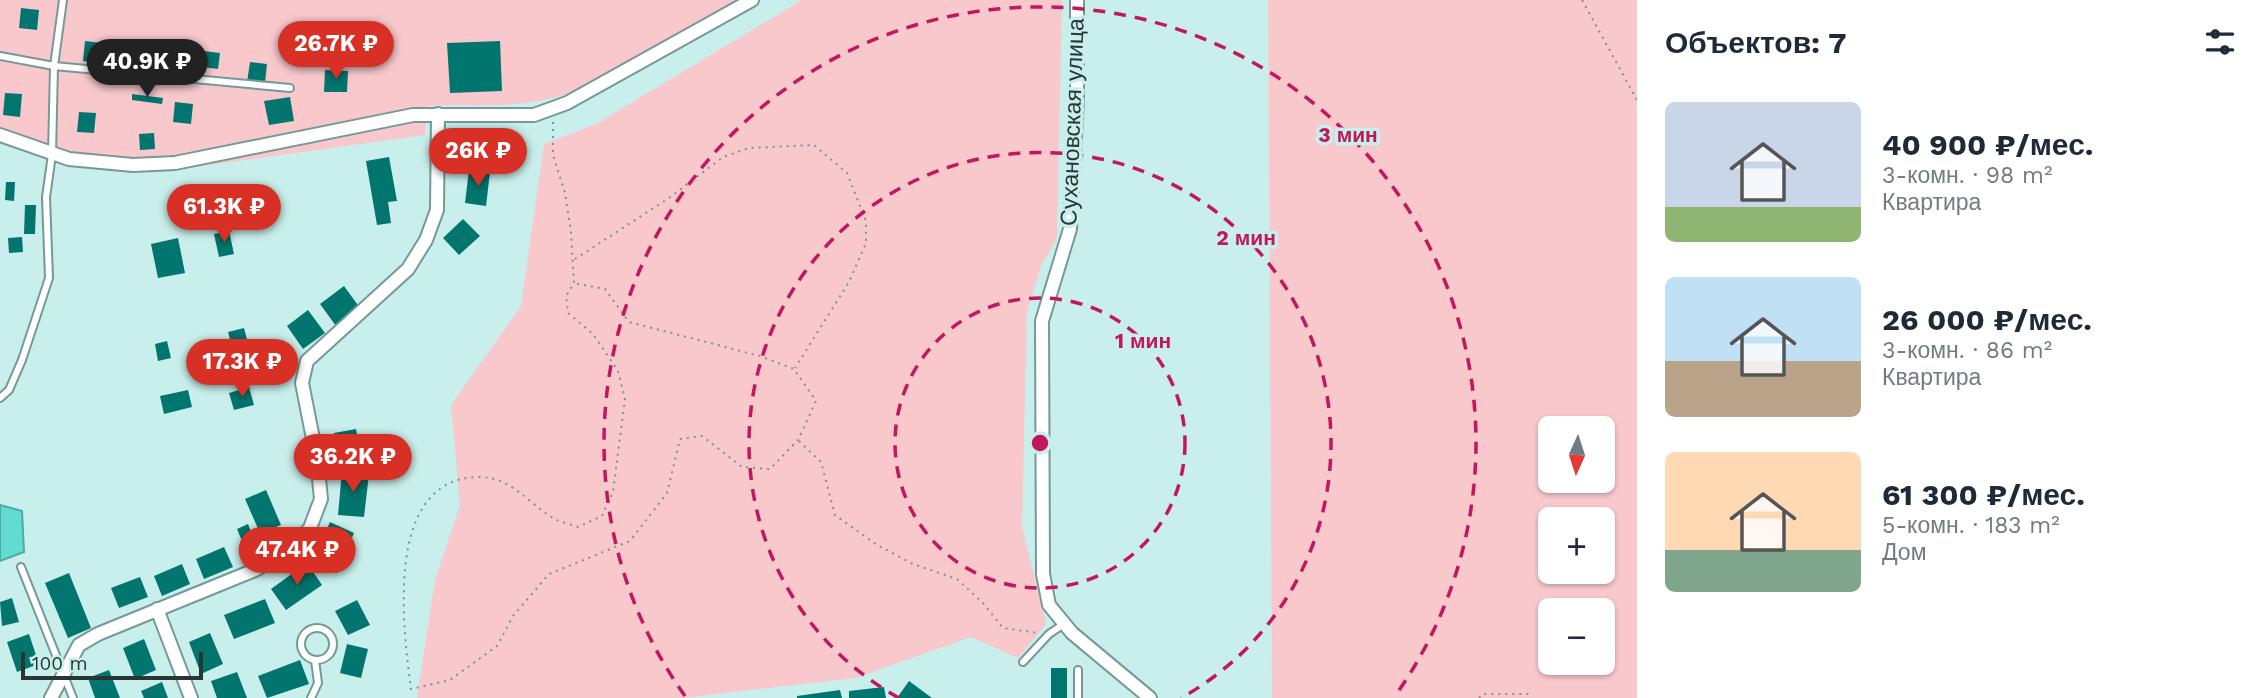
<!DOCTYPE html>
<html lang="ru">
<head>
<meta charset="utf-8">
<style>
  :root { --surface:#fff; --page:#f6f6f7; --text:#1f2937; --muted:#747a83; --accent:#d93025 }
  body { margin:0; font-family:"Work Sans",sans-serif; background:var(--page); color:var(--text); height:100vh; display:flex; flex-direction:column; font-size:26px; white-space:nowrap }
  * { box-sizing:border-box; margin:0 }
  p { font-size:23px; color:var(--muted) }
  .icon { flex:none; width:38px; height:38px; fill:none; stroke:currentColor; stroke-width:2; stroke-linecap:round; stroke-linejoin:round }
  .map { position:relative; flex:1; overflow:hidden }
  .panel { display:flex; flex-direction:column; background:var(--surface); width:630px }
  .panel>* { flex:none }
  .needle { width:46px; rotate:183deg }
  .buttons { position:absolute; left:1538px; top:416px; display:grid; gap:14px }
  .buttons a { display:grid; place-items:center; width:77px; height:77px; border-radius:10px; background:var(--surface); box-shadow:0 2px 5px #0004; font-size:35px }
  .scale { position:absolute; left:21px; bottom:18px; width:182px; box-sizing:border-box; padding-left:7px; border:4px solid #273634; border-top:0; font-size:19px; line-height:24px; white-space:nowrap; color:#273634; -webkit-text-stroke:5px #c8efeb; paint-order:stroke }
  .price { position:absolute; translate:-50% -60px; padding:0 16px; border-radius:24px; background:var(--accent); color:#fff; font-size:23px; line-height:46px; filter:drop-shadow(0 2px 4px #0008) }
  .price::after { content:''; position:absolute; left:50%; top:42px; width:21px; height:16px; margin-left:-10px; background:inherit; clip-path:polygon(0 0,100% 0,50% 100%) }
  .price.selected { background:#222; color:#fff }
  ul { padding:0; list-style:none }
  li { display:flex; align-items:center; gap:21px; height:175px; padding:0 28px }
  li span { display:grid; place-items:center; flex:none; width:196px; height:140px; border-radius:10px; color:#555 }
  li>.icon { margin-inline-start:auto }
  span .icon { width:84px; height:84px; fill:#fffc; stroke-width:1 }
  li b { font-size:30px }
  h2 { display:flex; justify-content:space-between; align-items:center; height:84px; padding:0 28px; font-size:30px }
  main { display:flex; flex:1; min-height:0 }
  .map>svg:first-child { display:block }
  .green { fill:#f8c8cd; fill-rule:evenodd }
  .water { fill:#62dcd1; stroke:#50aaa2; stroke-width:2 }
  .building { fill:#02756e }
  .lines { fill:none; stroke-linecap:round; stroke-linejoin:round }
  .lane-casing { stroke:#759a96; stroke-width:10 }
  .street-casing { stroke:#759a96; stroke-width:16 }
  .path { stroke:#799491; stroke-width:2; stroke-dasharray:2 5; stroke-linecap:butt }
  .lane { stroke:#fff; stroke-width:6 }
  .street { stroke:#fff; stroke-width:12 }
  .ring { fill:none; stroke:#c2185b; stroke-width:3.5; stroke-dasharray:12 9 }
  .labels { text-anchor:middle; stroke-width:7; stroke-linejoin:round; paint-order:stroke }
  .street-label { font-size:23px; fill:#273634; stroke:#c8efeb }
  .centre { fill:#c2185b; stroke:#c8efeb; stroke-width:3.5 }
  .ring-label { font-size:21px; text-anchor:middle; font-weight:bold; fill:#c2185b; stroke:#c8efeb; stroke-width:7; stroke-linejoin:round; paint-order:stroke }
</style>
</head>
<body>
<main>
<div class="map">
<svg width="1637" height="698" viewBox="0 0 1637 698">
  <rect width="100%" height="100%" fill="#c8efeb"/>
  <!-- green -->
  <path class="green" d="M0 0H739C677 39 613 87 539 101 503 108 463 104 427 106L425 135 167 171 67 165 0 142Z
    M802 0H1062L1057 238 1041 266 1027 312 1022 527 1046 624 1018 658 971 637 855 678 682 698H417L435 580 460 505 451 405 521 306 544 144 596 124Z
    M1268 0H1637V698H1272ZM1550 429H1603V481H1550ZM1550 520H1603V572H1550ZM1550 611H1603V663H1550Z"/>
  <!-- water -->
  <path class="water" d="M0 505 22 511 24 552 0 561Z"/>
  <!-- building -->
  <path class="building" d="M21 8 39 10 37 30 19 28Z
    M85 41 102 43 100 63 83 61Z
    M500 41 502 91 450 93 447 43Z
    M136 47H150V59H136Z
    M204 51 220 53 218 69 202 67Z
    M250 62 267 64 265 83 247 82Z
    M325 70 348 71 347 92H324Z
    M5 93 22 94 20 117 3 115Z
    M132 94 163 98 162 104 132 100Z
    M290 97 294 121 269 125 264 101Z
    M175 102 193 104 191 124 173 122Z
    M79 112 96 113 94 133 77 132Z
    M154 133 155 149 140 150 139 134Z
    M389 157 397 201 388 202 391 223 377 225 366 161Z
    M469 170 490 172 486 206 465 203Z
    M6 182H15L14 201 5 200Z
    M25 205H36L35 234H24Z
    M463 219 480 236 459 255 443 238Z
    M229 231 234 254 219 257 214 234Z
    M22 237 23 252 9 253 8 238Z
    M178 238 185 273 158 278 151 244Z
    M344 286 360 308 336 326 320 304Z
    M308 310 325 333 303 349 287 326Z
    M244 328 249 347 233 351 228 332Z
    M167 341 171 358 158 361 155 344Z
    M249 387 254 405 234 410 229 393Z
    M188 390 192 407 164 414 160 396Z
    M356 429 362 459 341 463 334 433Z
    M342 471 369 474 364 517 338 515Z
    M266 490 281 525 260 533 245 499Z
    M330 522 354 533 337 573 312 563Z
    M248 524 253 537 242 541 237 529Z
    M224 547 233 567 204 579 196 559Z
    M307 563 322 585 286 610 271 589Z
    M182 564 190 584 162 596 154 576Z
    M69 573 91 628 68 638 45 583Z
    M140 577 148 597 119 608 111 588Z
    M12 598 19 622 2 626 0 602Z
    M265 599 275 623 234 639 224 615Z
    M357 600 370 625 348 635 335 611Z
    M210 633 223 664 201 674 189 642Z
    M29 634 39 664 17 672 7 642Z
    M144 639 156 670 135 679 123 648Z
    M347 644 368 649 361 678 340 673Z
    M300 660 309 684 267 698 258 676Z
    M1051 668H1067V698H1051Z
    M109 670 120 698H95L88 678Z
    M237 672 247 698H217L211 681Z
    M909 681 932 698H897Z
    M162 682 168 698H144L141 691Z
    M884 687 886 698H849V691Z
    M840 690 842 698H797V696Z"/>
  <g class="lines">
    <!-- lane casing -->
    <g class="lane-casing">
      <path id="lane" d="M0 56 54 66 290 88
        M0 398 9 390 22 360 49 278 46 197 52 155 54 66 63 0
        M21 567 73 698
        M301 644a16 16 0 1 1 32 0a16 16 0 1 1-32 0Z
        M1023 662 1049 634 1064 624
        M1078 670V698
        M311 698 318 683 315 660"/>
    </g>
    <!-- street casing -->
    <g class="street-casing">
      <path id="street" d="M1077 0V100L1070 229 1042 321 1043 574 1049 605 1072 633 1150 698
        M0 135 69 159 133 165 175 163 413 115H534L567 103 752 0
        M157 609 191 698
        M51 698 79 645 98 634 255 570 291 550 310 528 321 499 317 459 302 383 307 361 408 269 426 240 437 210 438 114"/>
    </g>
    <!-- path -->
    <path class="path" d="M1582 0 1637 100
      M553 122V155L565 193 571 232 574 283 566 296 568 313 593 334 618 371 625 399 613 492 602 516 578 527C570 524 560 522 553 518 528 503 511 477 479 477 383 478 403 628 411 689L450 680 497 646 513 616 549 574 630 541 667 493 680 439 702 436 742 467 770 469 798 440 816 401 794 369 760 356 629 322 605 289 574 283
      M575 259 669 198 723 157 749 148 814 145 847 173 866 221V243L849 282 795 368
      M799 441 821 462 835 515 877 545 913 564 957 579 984 604 1003 628 1038 633
      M1479 698 1483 694H1529"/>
    <!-- lane -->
    <use href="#lane" class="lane"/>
    <!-- street -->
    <use href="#street" class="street"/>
  </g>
  <!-- distance rings -->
  <g class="ring">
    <circle cx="1040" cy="443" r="145"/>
    <path d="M899 698A291 291 0 1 1 1181 698"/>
    <path d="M685 696A436 436 0 1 1 1395 696"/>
  </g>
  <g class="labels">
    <!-- street labels -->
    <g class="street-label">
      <text transform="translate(1072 122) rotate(-88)" y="8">Сухановская улица</text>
    </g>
  </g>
  <circle cx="1040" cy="443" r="10" class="centre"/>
  <g class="ring-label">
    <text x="1348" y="142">3 мин</text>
    <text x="1246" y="245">2 мин</text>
    <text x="1143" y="348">1 мин</text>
  </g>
</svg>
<div class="buttons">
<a><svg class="needle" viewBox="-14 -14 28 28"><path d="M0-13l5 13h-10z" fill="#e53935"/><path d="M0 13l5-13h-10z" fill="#747a83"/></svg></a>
<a>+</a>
<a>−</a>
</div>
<div class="scale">100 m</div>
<b class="price" style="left:336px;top:81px">26.7K ₽</b>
<b class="price selected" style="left:147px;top:99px">40.9K ₽</b>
<b class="price" style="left:478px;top:188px">26K ₽</b>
<b class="price" style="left:224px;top:244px">61.3K ₽</b>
<b class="price" style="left:242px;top:399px">17.3K ₽</b>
<b class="price" style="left:353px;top:494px">36.2K ₽</b>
<b class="price" style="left:297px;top:587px">47.4K ₽</b>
</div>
<section class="panel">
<h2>Объектов: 7<svg class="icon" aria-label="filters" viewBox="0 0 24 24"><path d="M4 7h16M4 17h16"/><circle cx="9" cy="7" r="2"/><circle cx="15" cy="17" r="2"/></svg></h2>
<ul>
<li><span style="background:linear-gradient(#c9d6e8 75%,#8fb573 0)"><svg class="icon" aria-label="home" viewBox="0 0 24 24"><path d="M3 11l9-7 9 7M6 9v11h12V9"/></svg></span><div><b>40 900 ₽/мес.</b><p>3-комн. · 98 m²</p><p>Квартира</p></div></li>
<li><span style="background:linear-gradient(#bfe0f5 60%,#b9a48a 0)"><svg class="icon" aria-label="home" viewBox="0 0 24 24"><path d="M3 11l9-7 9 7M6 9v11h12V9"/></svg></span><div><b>26 000 ₽/мес.</b><p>3-комн. · 86 m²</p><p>Квартира</p></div></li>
<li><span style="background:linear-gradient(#ffd9b3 70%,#7fa58c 0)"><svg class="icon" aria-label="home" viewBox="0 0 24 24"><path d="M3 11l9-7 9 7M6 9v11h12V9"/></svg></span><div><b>61 300 ₽/мес.</b><p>5-комн. · 183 m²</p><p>Дом</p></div></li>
</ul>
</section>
</main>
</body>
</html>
